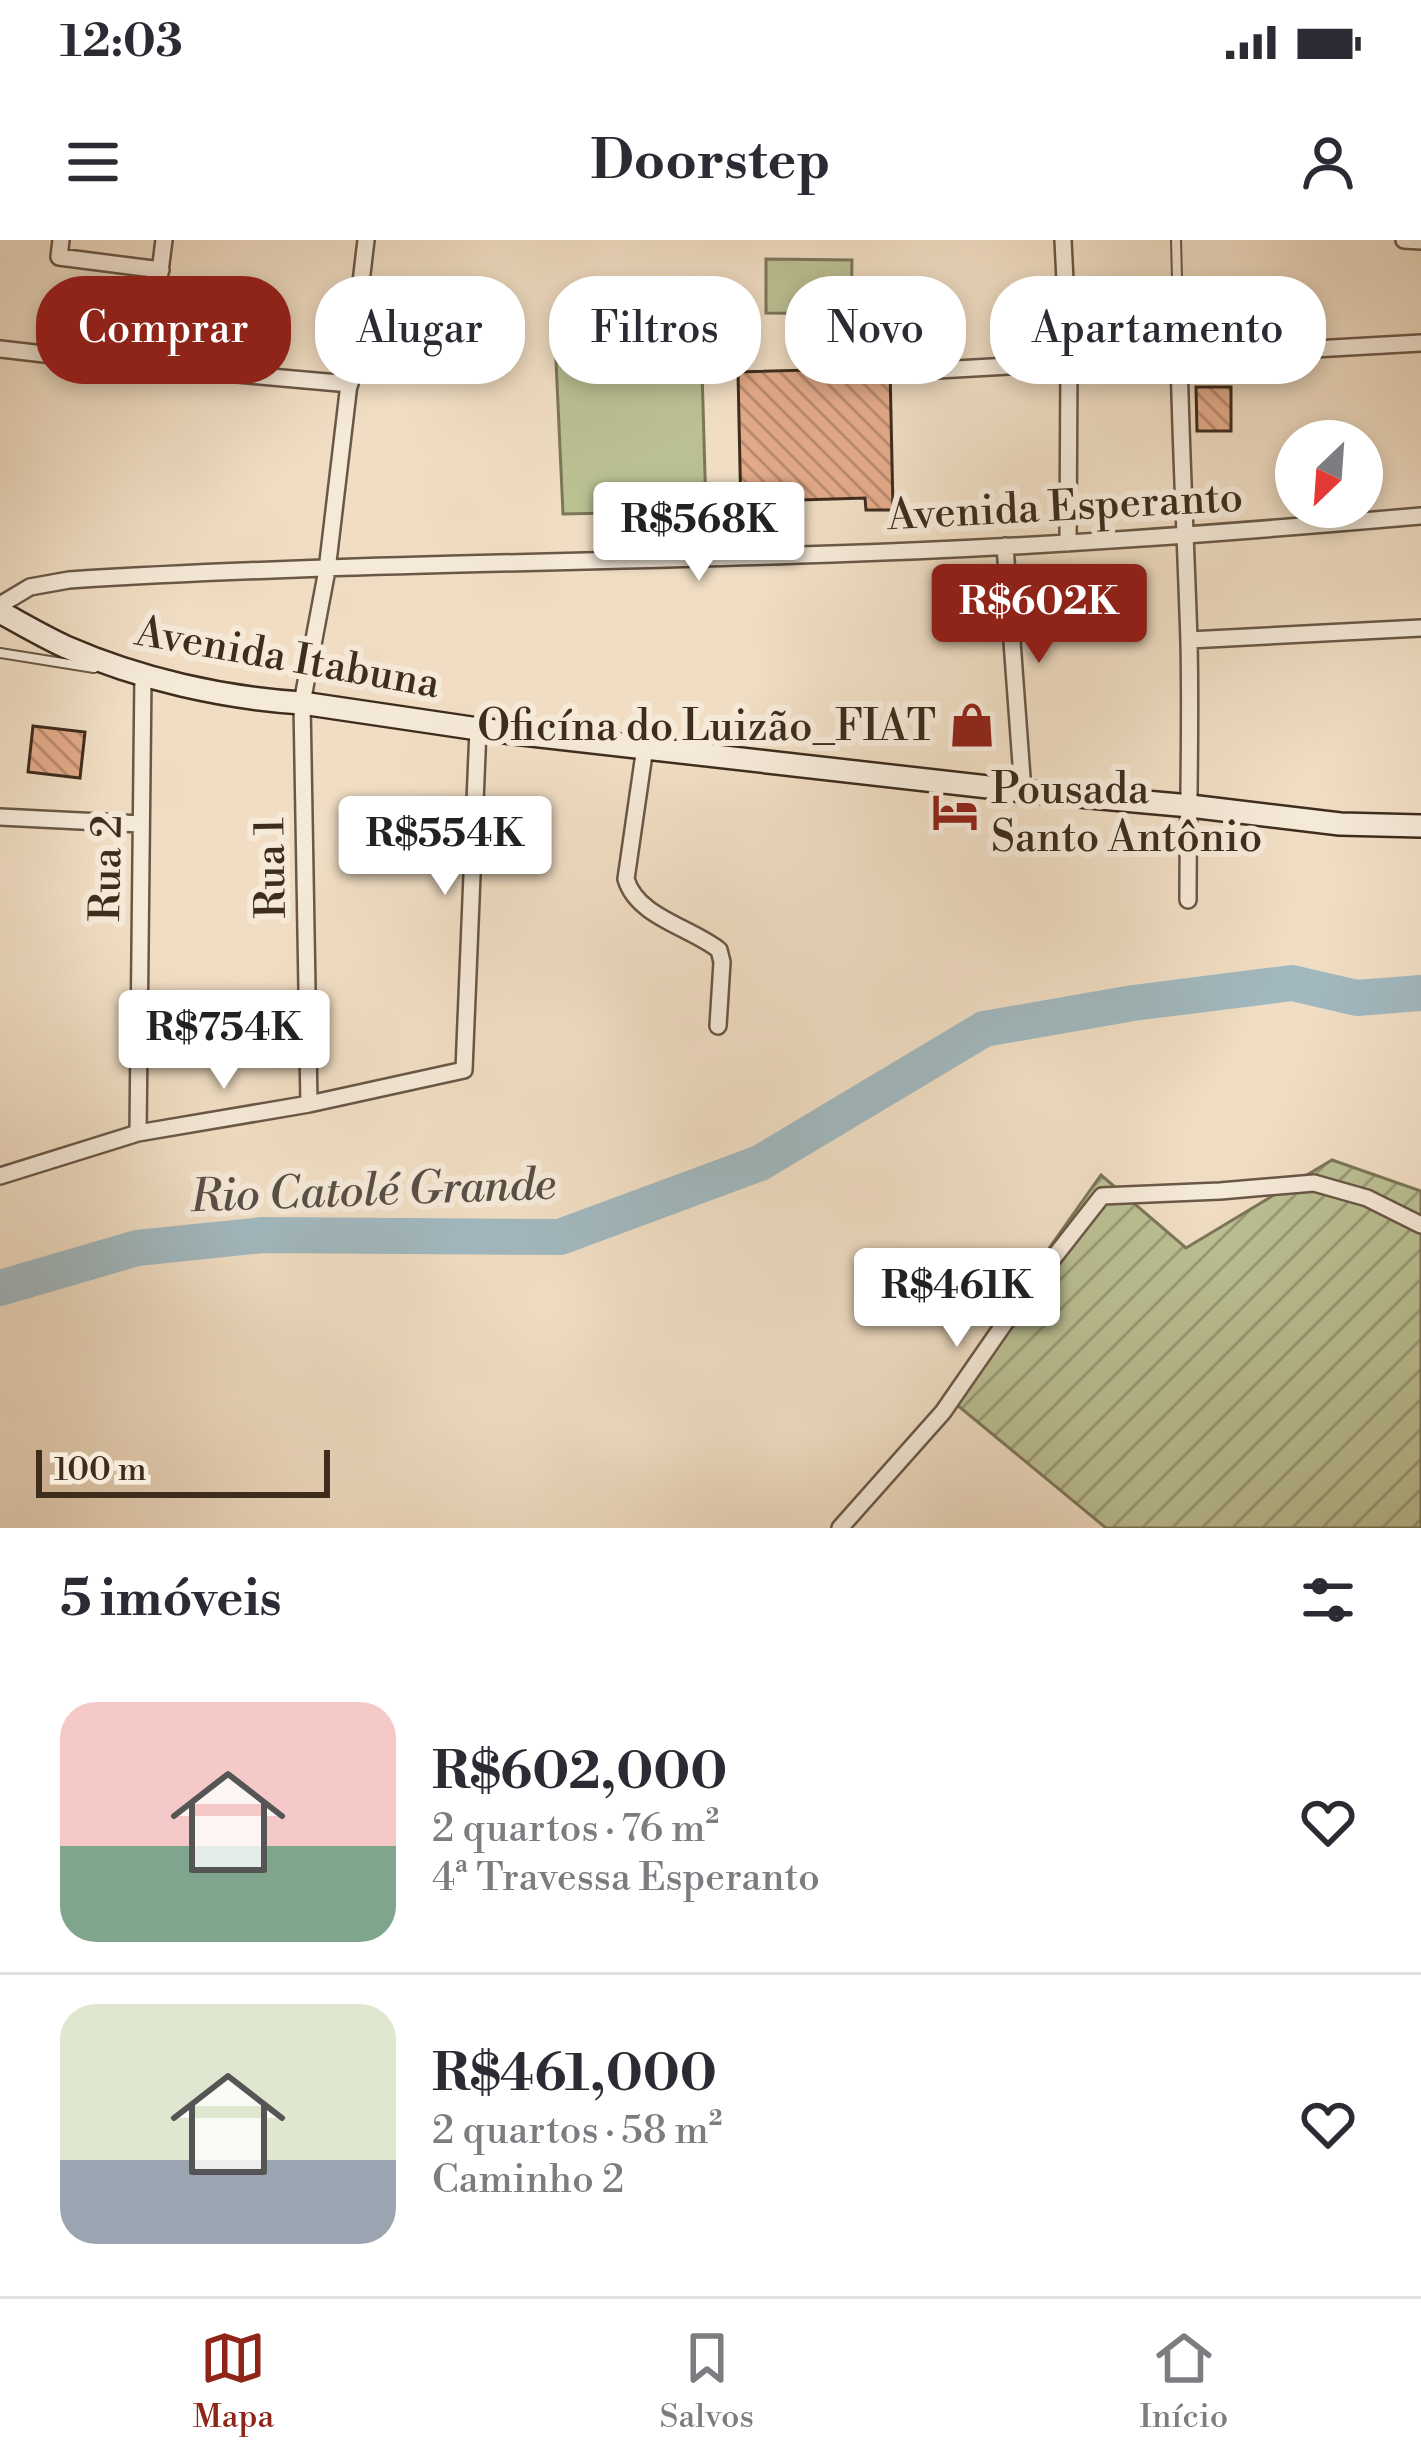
<!DOCTYPE html>
<html lang="pt">
<head>
<meta charset="utf-8">
<style>
  :root { --surface:#fff; --page:#f7f7f7; --text:#2b2b33; --muted:#7c7c81; --line:#e1e1e2; --accent:#8f2418 }
  body { margin:0; font-family:"Libre Bodoni",serif; background:var(--page); color:var(--text); height:100vh; display:flex; flex-direction:column; font-size:45px; white-space:nowrap }
  * { box-sizing:border-box; margin:0 }
  p { font-size:39px; color:var(--muted) }
  .icon { flex:none; width:66px; height:66px; fill:none; stroke:currentColor; stroke-width:2; stroke-linecap:round; stroke-linejoin:round }
  .map { position:relative; height:1288px; overflow:hidden }
  .side { display:flex; flex-direction:column; background:var(--surface); flex:1 }
  .side>* { flex:none }
  .guide { position:absolute; left:36px; top:36px; width:1350px; height:108px; display:flex; gap:24px }
  .needle { width:78px; rotate:205deg }
  .fabs { position:absolute; left:1275px; top:180px; display:grid; gap:24px }
  .fabs a { display:grid; place-items:center; width:108px; height:108px; border-radius:50%; background:var(--surface); box-shadow:0 6px 18px #0003; font-size:60px }
  .scale { position:absolute; left:36px; bottom:30px; width:294px; box-sizing:border-box; padding-left:12px; border:6px solid #3e2c1d; border-top:0; font-size:33px; line-height:42px; white-space:nowrap; color:#3e2c1d; -webkit-text-stroke:9px #f5e9d8; paint-order:stroke }
  .price { position:absolute; translate:-50% -102px; padding:0 27px; border-radius:12px; background:#fff; color:#222; font-size:39px; line-height:78px; filter:drop-shadow(0 3px 6px #0008) }
  .price::after { content:''; position:absolute; left:50%; top:72px; width:36px; height:27px; margin-left:-18px; background:inherit; clip-path:polygon(0 0,100% 0,50% 100%) }
  .price.on { background:var(--accent); color:#fff }
  ul { padding:0; list-style:none }
  li { display:flex; align-items:center; gap:36px; height:300px; padding:0 60px }
  li+li { border-top:3px solid var(--line) }
  li span { display:grid; place-items:center; flex:none; width:336px; height:240px; border-radius:36px; color:#555 }
  li>.icon { margin-inline-start:auto }
  span .icon { width:144px; height:144px; fill:#fffc; stroke-width:1 }
  li b { font-size:51px }
  h2 { display:flex; justify-content:space-between; align-items:center; height:144px; padding:0 60px; font-size:51px }
  .pill { padding:0 42px; border-radius:48px; background:var(--surface); box-shadow:0 6px 18px #0003; font-size:42px; line-height:108px }
  .pill.on { background:var(--accent); color:#fff }
  .status { display:flex; justify-content:space-between; align-items:center; height:84px; padding:0 60px; background:var(--surface); direction:ltr }
  .status svg { height:33px; fill:currentColor }
  header { display:flex; justify-content:space-between; align-items:center; height:156px; padding:0 60px; background:var(--surface); font-size:54px; font-weight:700 }
  .dock { display:flex; justify-content:space-around; align-items:center; height:168px; border-top:3px solid var(--line); background:var(--surface); font-size:33px; color:var(--muted) }
  .dock a { display:grid; justify-items:center; gap:6px }
  .dock .on { color:var(--accent) }
  .map>svg:first-child { display:block }
  .garden { fill:url(#garden-furrows); stroke:#7c7658; stroke-width:3 }
  .pitch { fill:#bbc093; stroke:#7c7658; stroke-width:3 }
  .lines { fill:none; stroke-linecap:round; stroke-linejoin:round }
  .river { stroke:#a1b8bf; stroke-width:36 }
  .building { fill:url(#building-back-hatch); stroke:#3e2c1d; stroke-width:3 }
  .service-casing { stroke:#6a5846; stroke-width:12 }
  .minor-casing { stroke:#6a5846; stroke-width:20 }
  .secondary-casing { stroke:#3e2c1d; stroke-width:26 }
  .service { stroke:#f5e9d8; stroke-width:8 }
  .minor { stroke:#f5e9d8; stroke-width:15 }
  .secondary { stroke:#f5e9d8; stroke-width:21 }
  .labels { text-anchor:middle; stroke-width:12; stroke-linejoin:round; paint-order:stroke }
  .street-label { font-size:42px; fill:#3e2c1d; stroke:#f5e9d8 }
  .poi-label { font-size:42px; fill:#3e2c1d; stroke:#f5e9d8; text-anchor:end }
  .water-label { font-size:45px; font-style:italic; fill:#574f46; stroke:#f5e9d8 }
</style>
</head>
<body>
<div class="status"><b>12:03</b><svg viewBox="0 0 49 12"><path d="M0 12V9h3v3zM5 12V6h3v6zM10 12V3h3v9zM15 12V0h3v12zM26 1h20v11H26zM47 4h2v5h-2z"/></svg></div>
<header><svg class="icon" aria-label="menu" viewBox="0 0 24 24"><path d="M4 6h16M4 12h16M4 18h16"/></svg>Doorstep<svg class="icon" aria-label="person" viewBox="0 0 24 24"><circle cx="12" cy="8" r="4"/><path d="M4 21q1-7 8-7t8 7"/></svg></header>
<div class="map">
<svg width="1421" height="1288" viewBox="0 0 1421 1288">
  <defs>
    <pattern id="garden-furrows" width="10" height="10" patternUnits="userSpaceOnUse" patternTransform="scale(3)"><rect width="10" height="10" fill="#bbc093"/><path d="M-1 1l2-2M0 10L10 0M9 11l2-2" fill="none" stroke="#999c77"/></pattern>
    <pattern id="building-back-hatch" width="6" height="6" patternUnits="userSpaceOnUse" patternTransform="scale(3)"><rect width="6" height="6" fill="#e3aa89"/><path d="M-1 5l2 2M0 0l6 6M5-1l2 2" fill="none" stroke="#b98b6f"/></pattern>
  </defs>
  <rect width="100%" height="100%" fill="#f0ddc3"/>
  <filter id="stains"><feTurbulence type="fractalNoise" baseFrequency=".00167" numOctaves="4"/><feColorMatrix values="0 0 0 0 .2 0 0 0 0 .09 0 0 0 0 .02 0 0 0 .5 -.17"/></filter>
  <radialGradient id="worn" r=".72"><stop offset=".6" stop-color="#630" stop-opacity="0"/><stop offset="1" stop-color="#630" stop-opacity=".3"/></radialGradient>
  <!-- garden -->
  <path class="garden" d="M1332 920 1421 951V1288H1106L945 1155 1101 935 1186 1008Z"/>
  <!-- pitch -->
  <path class="pitch" d="M766 19 852 20 851 74 766 73Z
    M701 94 706 271 563 274 555 99Z"/>
  <g class="lines">
    <!-- river -->
    <path class="river" d="M0 1048 137 1008 263 995 560 997 760 923 984 789 1133 763 1292 743 1357 758 1421 753"/>
  </g>
  <!-- building -->
  <path class="building" d="M890 128 893 270H866L865 258 768 261V274H741L738 132Z
    M1196 147H1231V191H1197Z
    M33 486 85 492 80 538 28 532Z"/>
  <g class="lines">
    <!-- service casing -->
    <g class="service-casing">
      <path id="service" d="M1176 0 1179 115
        M0 413 94 428"/>
    </g>
    <!-- minor casing -->
    <g class="minor-casing">
      <path id="minor" d="M61 0 59 17 161 30
        M1063 0 1069 123 1068 303
        M1404 0 1421 1
        M0 109 148 126 350 144
        M1179 116C1181 212 1186 307 1189 402 1191 488 1188 574 1188 660
        M148 126 164 0
        M938 130 1421 103
        M1005 306 1023 551
        M0 365 30 347 69 340C323 324 578 323 832 314 1029 308 1225 293 1421 276
        M1189 400 1421 388
        M645 507 626 639C637 677 690 687 719 710L722 722 718 786
        M0 577 141 584
        M309 864 302 463 327 330 366 0
        M138 893 143 435
        M0 936 138 893 309 864 464 830 478 489
        M840 1288 943 1172 1022 1058 1102 956 1220 951 1314 943 1367 958 1421 985"/>
    </g>
    <!-- secondary casing -->
    <g class="secondary-casing">
      <path id="secondary" d="M0 372C22 384 44 397 66 407 139 439 223 458 302 463L478 489 1023 551 1190 566 1340 584 1421 586"/>
    </g>
    <!-- service -->
    <use href="#service" class="service"/>
    <!-- minor -->
    <use href="#minor" class="minor"/>
    <!-- secondary -->
    <use href="#secondary" class="secondary"/>
  </g>
  <!-- icons -->
  <defs>
    <g id="shop-bare" transform="scale(3.6)"><path d="M-5-2.5h2.3a2.7 3.5 0 0 1 5.4 0H5L5.5 6h-11ZM-1.5-2.5h3a1.5 2.3 0 0 0-3 0Z" fill="#8f2418" stroke="#f5e9d8" stroke-width="2.5" paint-order="stroke"/></g>
    <g id="hotel-bare" transform="scale(3.6)"><path d="M-6-4.5h1.5V1H6V5H4.5V3h-9V5H-6ZM-4 0a1.8 1.8 0 1 1 3.6 0ZM.5 0V-2.5h3Q6-2.5 6 0Z" fill="#8f2418" stroke="#f5e9d8" stroke-width="2.5" paint-order="stroke"/></g>
  </defs>
  <g fill-rule="evenodd">
    <use href="#shop-bare" x="972" y="485"/>
    <use href="#hotel-bare" x="955" y="572"/>
  </g>
  <g class="labels">
    <!-- street labels -->
    <g class="street-label">
      <text transform="translate(1065 265) rotate(-3)" y="15">Avenida Esperanto</text>
      <text transform="translate(288 416) rotate(10)" y="15">Avenida Itabuna</text>
      <text transform="translate(105 628) rotate(-89)" y="15">Rua 2</text>
      <text transform="translate(269 628) rotate(-91)" y="15">Rua 1</text>
    </g>
    <!-- poi labels -->
    <g class="poi-label">
      <text x="936" y="500">Oficína do Luizão_FIAT</text>
      <text x="991" y="563" text-anchor="start">Pousada<tspan x="991" dy="48">Santo Antônio</tspan></text>
    </g>
    <!-- water labels -->
    <g class="water-label">
      <text transform="translate(373 949) rotate(-2)" y="16">Rio Catolé Grande</text>
    </g>
  </g>
  <rect width="100%" height="100%" filter="url(#stains)"/>
  <rect width="100%" height="100%" fill="url(#worn)"/>
</svg>
<div class="fabs">
<a><svg class="needle" viewBox="-14 -14 28 28"><path d="M0-13l5 13h-10z" fill="#e53935"/><path d="M0 13l5-13h-10z" fill="#7c7c81"/></svg></a>
</div>
<div class="scale">100 m</div>
<b class="price" style="left:699px;top:344px">R$568K</b>
<b class="price on" style="left:1039px;top:426px">R$602K</b>
<b class="price" style="left:445px;top:658px">R$554K</b>
<b class="price" style="left:224px;top:852px">R$754K</b>
<b class="price" style="left:957px;top:1110px">R$461K</b>
<div class="guide">
<a class="pill on">Comprar</a>
<a class="pill">Alugar</a>
<a class="pill">Filtros</a>
<a class="pill">Novo</a>
<a class="pill">Apartamento</a>
</div>
</div>
<section class="side">
<h2>5 imóveis<svg class="icon" aria-label="filters" viewBox="0 0 24 24"><path d="M4 7h16M4 17h16"/><circle cx="9" cy="7" r="2"/><circle cx="15" cy="17" r="2"/></svg></h2>
<ul>
<li><span style="background:linear-gradient(#f6c9c9 60%,#7fa58c 0)"><svg class="icon" aria-label="home" viewBox="0 0 24 24"><path d="M3 11l9-7 9 7M6 9v11h12V9"/></svg></span><div><b>R$602,000</b><p>2 quartos · 76 m²</p><p>4ª Travessa Esperanto</p></div><svg class="icon" aria-label="heart" viewBox="0 0 24 24"><path d="M12 20l-8-8c-3-5 5-10 8-4 3-6 11-1 8 4z"/></svg></li>
<li><span style="background:linear-gradient(#dfe7d0 65%,#9aa5b1 0)"><svg class="icon" aria-label="home" viewBox="0 0 24 24"><path d="M3 11l9-7 9 7M6 9v11h12V9"/></svg></span><div><b>R$461,000</b><p>2 quartos · 58 m²</p><p>Caminho 2</p></div><svg class="icon" aria-label="heart" viewBox="0 0 24 24"><path d="M12 20l-8-8c-3-5 5-10 8-4 3-6 11-1 8 4z"/></svg></li>
</ul>
</section>
<nav class="dock">
<a class="on"><svg class="icon" aria-label="map" viewBox="0 0 24 24"><path d="M3 6l6-2 6 2 6-2v14l-6 2-6-2-6 2zM9 4v14M15 6v14"/></svg>Mapa</a>
<a><svg class="icon" aria-label="saved" viewBox="0 0 24 24"><path d="M7 4h10v16l-5-4-5 4z"/></svg>Salvos</a>
<a><svg class="icon" aria-label="home" viewBox="0 0 24 24"><path d="M3 11l9-7 9 7M6 9v11h12V9"/></svg>Início</a>
</nav>
</body>
</html>
